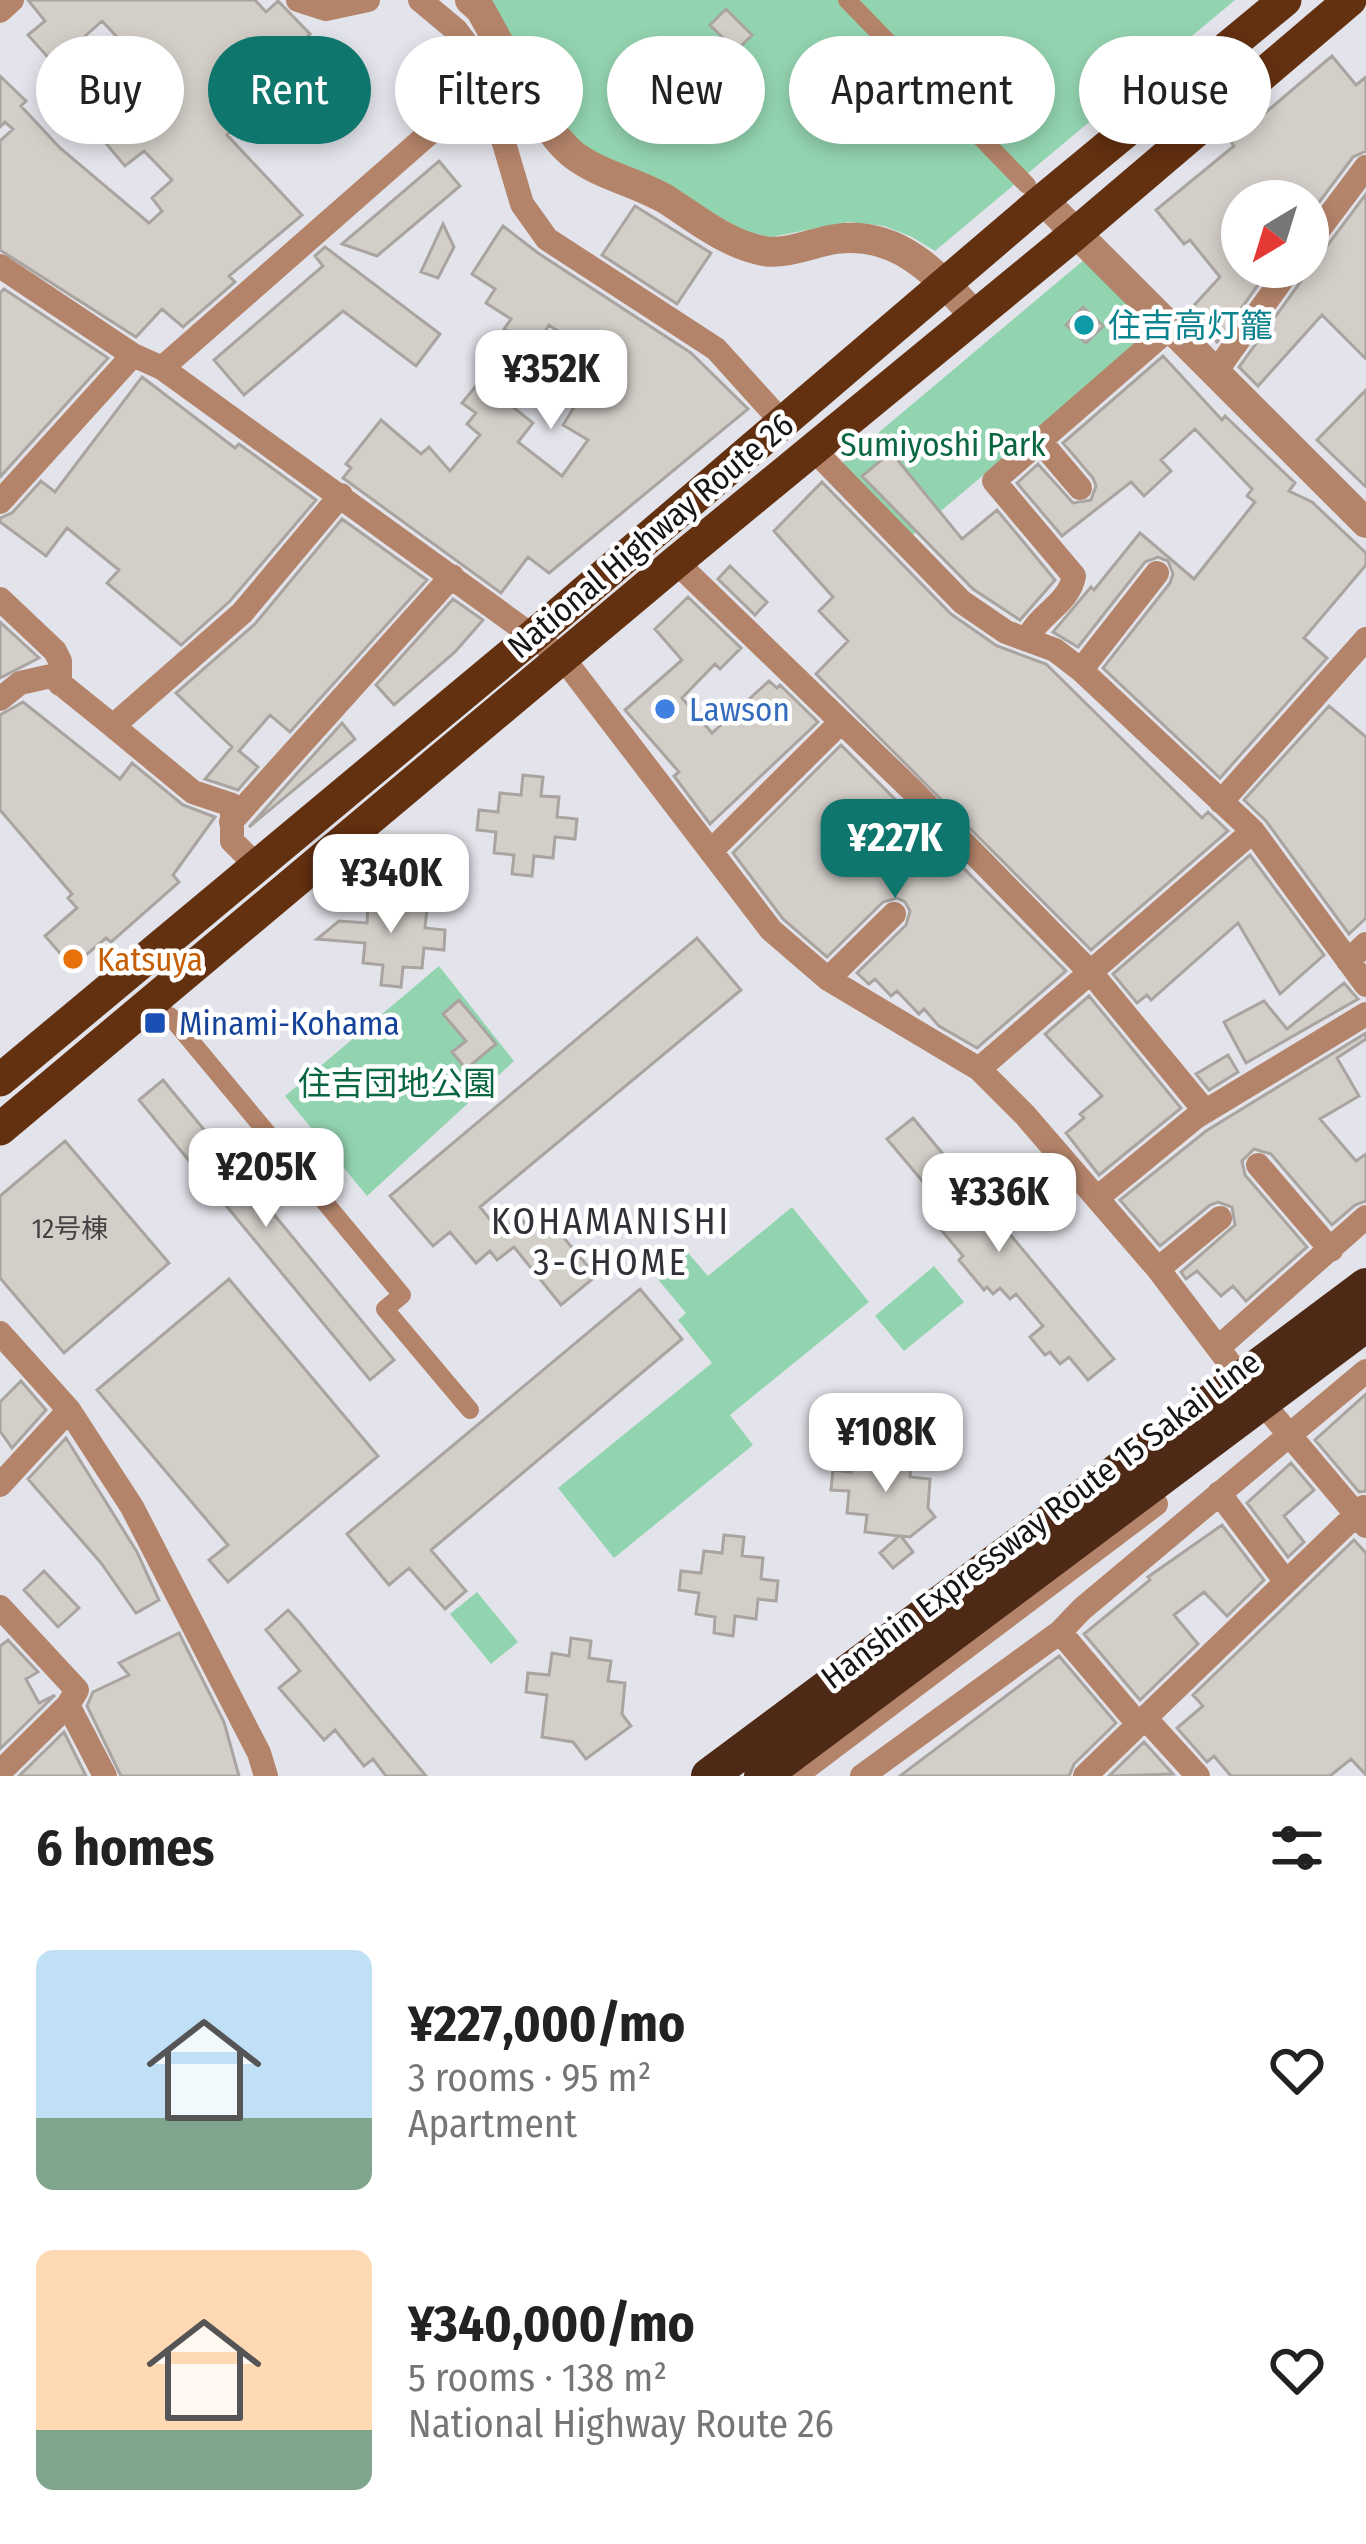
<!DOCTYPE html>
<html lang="en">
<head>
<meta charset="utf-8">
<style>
  :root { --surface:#fff; --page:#f6f6f6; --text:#222; --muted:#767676; --accent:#0f766e }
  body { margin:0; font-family:"Fira Sans Condensed","Noto Sans JP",sans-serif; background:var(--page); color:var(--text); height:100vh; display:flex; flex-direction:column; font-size:45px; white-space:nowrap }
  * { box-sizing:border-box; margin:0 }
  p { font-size:39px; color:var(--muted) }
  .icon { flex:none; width:66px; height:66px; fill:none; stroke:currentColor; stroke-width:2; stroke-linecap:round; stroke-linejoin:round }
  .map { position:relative; height:1776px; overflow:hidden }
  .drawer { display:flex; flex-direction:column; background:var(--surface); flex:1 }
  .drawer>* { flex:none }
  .banner { position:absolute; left:36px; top:36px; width:1296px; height:108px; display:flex; gap:24px }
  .needle { width:78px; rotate:218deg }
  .buttons { position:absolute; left:1221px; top:180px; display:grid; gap:24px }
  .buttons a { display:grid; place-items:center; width:108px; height:108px; border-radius:50%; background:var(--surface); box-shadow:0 6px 18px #0003; font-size:60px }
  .price { position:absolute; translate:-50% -102px; padding:0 27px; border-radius:24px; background:#fff; color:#222; font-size:39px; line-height:78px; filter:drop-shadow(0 3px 6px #0008) }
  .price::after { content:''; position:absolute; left:50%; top:72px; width:36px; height:27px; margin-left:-18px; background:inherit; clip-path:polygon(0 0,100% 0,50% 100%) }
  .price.selected { background:var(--accent); color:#fff }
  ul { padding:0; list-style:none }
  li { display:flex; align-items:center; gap:36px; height:300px; padding:0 36px }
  li span { display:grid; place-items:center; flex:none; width:336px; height:240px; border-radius:18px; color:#555 }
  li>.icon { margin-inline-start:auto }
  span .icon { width:144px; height:144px; fill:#fffc; stroke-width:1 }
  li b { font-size:51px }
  h2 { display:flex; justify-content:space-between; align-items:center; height:144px; padding:0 36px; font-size:51px }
  .pill { padding:0 42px; border-radius:54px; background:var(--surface); box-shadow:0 6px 18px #0003; font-size:42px; line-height:108px }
  .pill.selected { background:var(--accent); color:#fff }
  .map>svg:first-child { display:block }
  .green { fill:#93d4b0 }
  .building { fill:#d3cec8; stroke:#a9a49f; stroke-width:3 }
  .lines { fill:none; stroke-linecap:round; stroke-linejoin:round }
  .pedestrian { stroke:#b4846a; stroke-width:18 }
  .minor { stroke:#b4846a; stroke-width:24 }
  .tertiary { stroke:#b4846a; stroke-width:30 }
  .trunk { stroke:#633010; stroke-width:33 }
  .motorway-bridge { stroke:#4e2a16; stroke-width:36 }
  .culture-dot { fill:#0f9aa8; stroke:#fff; stroke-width:4.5 }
  .shop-dot { fill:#3f7fe0; stroke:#fff; stroke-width:4.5 }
  .food-dot { fill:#e8710a; stroke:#fff; stroke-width:4.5 }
  .transit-dot { fill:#1a4fb4; stroke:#fff; stroke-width:4.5 }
  .labels { text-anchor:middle; stroke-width:9; stroke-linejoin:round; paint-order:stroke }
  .number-label { font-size:27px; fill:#444343 }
  .culture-label { font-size:33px; fill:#0d838f; stroke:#fff; text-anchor:start }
  .park-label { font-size:33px; fill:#0b6642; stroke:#fff }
  .street-label { font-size:33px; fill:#151517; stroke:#fff }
  .shop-label { font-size:33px; fill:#366cbe; stroke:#fff; text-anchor:start }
  .food-label { font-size:33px; fill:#c56008; stroke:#fff; text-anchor:start }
  .transit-label { font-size:33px; fill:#164399; stroke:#fff; text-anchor:start }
  .neighbourhood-label { font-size:36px; letter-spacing:3px; fill:#303036; stroke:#fff }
</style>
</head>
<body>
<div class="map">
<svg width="1366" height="1776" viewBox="0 0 1366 1776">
  <rect width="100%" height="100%" fill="#e3e4eb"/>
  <!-- green -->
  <path class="green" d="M487 0H1235L935 251 912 237 884 226 849 222 771 237 746 232 665 185 582 146 554 115Z
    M1085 259 1156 329 909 538 840 465Z
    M439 966 514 1061 367 1196 285 1096Z
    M792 1207 869 1302 730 1415 753 1445 614 1558 558 1488 712 1363 678 1320 686 1313 651 1271 682 1246 708 1276Z
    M934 1266 964 1302 904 1351 875 1316Z
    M477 1592 518 1642 491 1664 450 1614Z"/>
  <!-- building -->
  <path class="building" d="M28 0H255L266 12 278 1 310 34 284 58 288 62 268 81 276 89 227 135 302 215 229 276 235 282 183 327 162 309 136 337 0 250V141L13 129 5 122 0 127V76L26 101 21 106 60 148 149 223 162 211 152 198 172 180 144 151 125 166 71 102 89 86 91 89 131 52 102 21 54 64 28 35 45 21Z
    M726 9 752 35 736 51 710 25Z
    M445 43 470 76 434 108 410 78 433 61 429 55Z
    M1332 56 1356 85 1366 77V151L1353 157 1308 217V201H1242V267H1271L1217 342 1187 313 1220 277 1190 240 1184 244 1156 210 1234 146 1231 142Z
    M439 161 460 186 377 256 342 244Z
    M1366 194V359L1322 315 1258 386 1239 367 1304 277 1308 260 1321 254Z
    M635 206 711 253 677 304 602 255Z
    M443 224 454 247 438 278 421 272Z
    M503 226 538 253 691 353 748 409 549 573 528 557 501 593 343 478 351 468 346 464 381 420 421 454 429 447 450 471 480 435 467 424 476 413 462 403 476 386 485 394 489 388 533 423 518 442 562 476 588 440 563 425 603 361 549 325 534 348 504 329 511 319 486 303 495 289 472 274Z
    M325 247 440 334 416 366 343 311 244 395 214 360 323 266 315 256Z
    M4 289 108 358 0 477V293Z
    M1083 307 1103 326 1086 343 1066 325Z
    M1163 356 1222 420 1225 416 1295 483 1289 491 1312 502 1366 553V565L1304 638 1327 658 1220 778 1103 668 1170 583 1173 574 1168 561 1158 557 1145 562 1078 647 1053 632 1091 587 1094 590 1140 533 1194 579 1255 502 1247 496 1252 489 1195 429 1161 460 1171 471 1144 496 1131 482 1062 536 1017 483 1038 464 1073 503 1091 500 1096 486 1093 478 1063 443Z
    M142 377 235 448 239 444 316 500 230 601 181 645 107 583 119 570 67 528 46 556 0 522V518L12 513 41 481 55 492Z
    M1366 390V487L1317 440Z
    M891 452 962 539 997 510 1055 580 1020 620 973 589 862 476Z
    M822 482 951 614 997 646 1046 664 1202 818 1208 812 1228 831 1091 950 816 674 848 641 819 611 833 597 774 531Z
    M342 519 427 580 290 732 270 715 239 751 258 767 238 790 205 779 232 747 176 693 255 624Z
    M730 566 767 602 755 615 718 579Z
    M688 597 741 648 720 669 715 664 682 698 712 733 769 681 777 688 780 685 818 722 710 824 674 776 679 772 625 710 682 660 655 629Z
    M453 599 483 620 455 652 394 705 376 685Z
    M0 622 39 658 0 678Z
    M23 702 120 779 132 763 183 805 215 817 173 875 179 882 111 942 106 938 72 967 45 936 77 908 68 898 72 894 0 810V715Z
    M1329 706 1366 737V918L1349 934 1266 821 1244 800Z
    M342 723 355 739 249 827Z
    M841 745 1066 971 977 1048 939 1026 924 1009 919 1014 897 991 891 996 875 979 869 984 857 973 906 925 910 911 905 902 897 898 883 902 827 957 783 919 733 853Z
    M523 775 543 777 541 796 559 797 557 817 577 819 575 839 555 837 553 858 534 856 532 876 512 874 514 855 494 853 496 832 477 830 479 810 498 812 500 793 521 795Z
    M1250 855 1324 955 1280 994 1238 923 1151 1000 1147 995 1137 1003 1113 974Z
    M391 886 411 888 409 906 427 908 425 928 445 930 444 950 424 948 422 968 403 967 401 987 381 985 383 965 363 963 365 943 317 939 339 921 367 923 368 903 389 905Z
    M697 938 741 990 480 1207 499 1231 519 1216 532 1232 548 1219 596 1276 561 1305 514 1247 497 1260 490 1251 476 1263 450 1232 433 1246 390 1196Z
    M1344 983 1358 999 1246 1063 1224 1022 1264 1001 1287 1029Z
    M1089 996 1181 1108 1099 1175 1066 1133 1084 1118 1080 1114 1102 1096 1045 1034Z
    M459 1000 496 1044 466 1069 452 1052 466 1041 443 1014Z
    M1366 1033V1039L1337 1058 1359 1096 1320 1119 1356 1161 1366 1154V1201L1355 1205 1332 1225 1271 1154 1254 1149 1242 1161 1245 1175 1307 1247 1246 1301 1233 1286 1221 1296 1197 1271 1186 1279 1181 1272 1235 1225 1232 1207 1218 1202 1210 1205 1160 1246 1120 1200 1206 1131Z
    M1228 1055 1238 1072 1209 1090 1196 1074Z
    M163 1080 394 1360 370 1380 139 1100Z
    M913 1118 1114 1359 1088 1380 1069 1357 1060 1364 1050 1352 1045 1355 1030 1337 1043 1326 1016 1294 1010 1299 1000 1288 993 1294 987 1287 984 1290 959 1260 963 1256 937 1225 950 1214 887 1139Z
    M65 1141 169 1263 64 1353 0 1278V1196Z
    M229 1279 378 1456 228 1582 209 1560 228 1545 97 1390Z
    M640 1289 682 1339 431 1550 466 1591 445 1609 409 1568 389 1585 347 1534Z
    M21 1381 46 1410 12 1448 0 1431V1402Z
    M1366 1394V1491L1359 1492 1315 1440Z
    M875 1433 895 1435 893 1454 912 1456 910 1477 930 1479 928 1508 935 1517 910 1537 901 1536 913 1552 893 1568 880 1553 899 1536 865 1532 867 1515 847 1513 849 1491 831 1490 833 1470 851 1472 853 1450 873 1452Z
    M66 1438 137 1552 159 1600 136 1613 101 1563 28 1479Z
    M1291 1463 1314 1490 1284 1516 1304 1542 1288 1557 1247 1503Z
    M1222 1525 1264 1580 1227 1616 1204 1592 1174 1615 1198 1644 1140 1700 1084 1634 1150 1580 1148 1577Z
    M724 1535 744 1537 742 1556 763 1558 761 1579 778 1581 776 1601 758 1599 756 1619 735 1616 733 1636 714 1633 715 1617 696 1614 699 1593 679 1590 681 1571 701 1573 704 1551 722 1553Z
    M1354 1540 1366 1553V1775L1351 1759 1330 1776H1231L1214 1756 1207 1762 1177 1728 1203 1706 1193 1695Z
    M44 1571 79 1608 58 1627 24 1590Z
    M288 1610 299 1622 426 1776H386L373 1759 364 1766 335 1730 324 1740 279 1688 300 1671 266 1630Z
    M179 1633 224 1722 239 1776H121L87 1706 93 1692 129 1675 119 1663Z
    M571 1638 591 1641 589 1658 611 1661 608 1681 625 1683 622 1714 631 1726 586 1759 573 1742 542 1737 547 1695 526 1692 528 1673 549 1675 552 1653 569 1656Z
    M8 1640 38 1672 26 1679 39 1703 55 1695 0 1749V1646Z
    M1059 1656 1116 1723 1074 1764 1069 1776H900Z
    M64 1732 86 1776H19Z
    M1144 1742 1173 1774 1109 1776Z"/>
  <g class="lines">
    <!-- pedestrian -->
    <path class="pedestrian" d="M847 0 1027 185
      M170 1016 402 1295 385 1309 470 1410"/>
    <!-- minor -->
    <path class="minor" d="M298 0 326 9 368 0
      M420 0 456 30 491 77 501 133 522 204 547 239 716 349 782 422
      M0 11 12 0
      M1308 244 1366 167
      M0 266 133 355 162 368 563 658 771 930 828 979 979 1069 1025 1115 1158 1269 1234 1369 1366 1526
      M162 368 498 73
      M1217 370 1291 267
      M1040 441 1080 488
      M813 449 962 602 1006 632 1055 650 1081 670 1253 831 1366 985
      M0 502 133 355
      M676 562 913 791 1092 974 1205 1111
      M0 599 55 651 60 661V684
      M1027 640C1038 614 1069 604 1074 576L994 481 1171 327
      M1081 670 1157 573
      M0 699 20 683 51 676 113 726 242 613 341 495
      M113 726 193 792 232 805V841L256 865
      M1221 802 1366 639
      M231 822 452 576
      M711 851 841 722
      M1348 961 1366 944
      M828 979 894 914
      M979 1069 1253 831
      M1258 1165 1331 1250
      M1097 1198 1196 1117 1366 1014
      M1158 1269 1220 1218
      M0 1333 69 1410 132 1507 259 1753 266 1776
      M1219 1347 1366 1217
      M0 1485 69 1410
      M1219 1493 1286 1582
      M0 1607 77 1690 68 1705 0 1772
      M1060 1632 1139 1725
      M68 1705 105 1776
      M1146 1719 1198 1776
      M795 1776 1156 1504
      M862 1776 1060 1632 1082 1609 1366 1371
      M1085 1776 1364 1507"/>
    <!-- tertiary -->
    <path class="tertiary" d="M470 0 480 9C503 48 541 131 575 156 602 176 639 183 667 200 698 220 727 244 764 251 786 255 814 242 836 239 897 230 937 274 974 315
      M1043 200 1366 523"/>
    <!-- trunk -->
    <path class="trunk" d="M0 1080 533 636 1043 200 1285 0
      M0 1129 676 562 1075 234 1350 0"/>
    <!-- motorway-bridge -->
    <path class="motorway-bridge" d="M709 1776 1366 1286
      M762 1776 1366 1324"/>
  </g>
  <!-- markers -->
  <circle class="culture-dot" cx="1084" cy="325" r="12"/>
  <circle class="shop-dot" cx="665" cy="709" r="12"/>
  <circle class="food-dot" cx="73" cy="959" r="12"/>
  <rect class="transit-dot" x="143" y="1011" width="24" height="24" rx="6"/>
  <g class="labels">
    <!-- number labels -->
    <g class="number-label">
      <text x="70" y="1238">12号棟</text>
    </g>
    <!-- culture labels -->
    <g class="culture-label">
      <text x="1108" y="337">住吉高灯籠</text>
    </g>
    <!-- park labels -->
    <g class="park-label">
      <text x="943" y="456">Sumiyoshi Park</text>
      <text x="397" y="1095">住吉団地公園</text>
    </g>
    <!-- street labels -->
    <g class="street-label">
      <text transform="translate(650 535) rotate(-40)" y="12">National Highway Route 26</text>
      <text transform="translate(1040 1519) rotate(-37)" y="12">Hanshin Expressway Route 15 Sakai Line</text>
    </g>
    <!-- shop labels -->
    <g class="shop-label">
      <text x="689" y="721">Lawson</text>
    </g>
    <!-- food labels -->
    <g class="food-label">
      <text x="97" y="971">Katsuya</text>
    </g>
    <!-- transit labels -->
    <g class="transit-label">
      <text x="179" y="1035">Minami-Kohama</text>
    </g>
    <!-- neighbourhood labels -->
    <g class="neighbourhood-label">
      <text x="611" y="1234">KOHAMANISHI<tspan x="611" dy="41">3-CHOME</tspan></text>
    </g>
  </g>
</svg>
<div class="buttons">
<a><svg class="needle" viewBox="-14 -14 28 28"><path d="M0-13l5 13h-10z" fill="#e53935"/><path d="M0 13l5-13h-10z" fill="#767676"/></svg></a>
</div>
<b class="price" style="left:551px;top:432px">¥352K</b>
<b class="price selected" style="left:895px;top:901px">¥227K</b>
<b class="price" style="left:391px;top:936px">¥340K</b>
<b class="price" style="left:266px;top:1230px">¥205K</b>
<b class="price" style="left:999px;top:1255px">¥336K</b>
<b class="price" style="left:886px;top:1495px">¥108K</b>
<div class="banner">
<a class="pill">Buy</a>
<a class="pill selected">Rent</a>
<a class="pill">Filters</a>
<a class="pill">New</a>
<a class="pill">Apartment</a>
<a class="pill">House</a>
</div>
</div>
<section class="drawer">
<h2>6 homes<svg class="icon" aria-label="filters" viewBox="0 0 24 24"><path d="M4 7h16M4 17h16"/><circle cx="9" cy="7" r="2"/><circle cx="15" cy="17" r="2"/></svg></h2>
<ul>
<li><span style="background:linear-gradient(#bfe0f5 70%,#7fa58c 0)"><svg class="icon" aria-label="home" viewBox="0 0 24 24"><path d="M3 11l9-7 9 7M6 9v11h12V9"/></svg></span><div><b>¥227,000/mo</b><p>3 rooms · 95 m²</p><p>Apartment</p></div><svg class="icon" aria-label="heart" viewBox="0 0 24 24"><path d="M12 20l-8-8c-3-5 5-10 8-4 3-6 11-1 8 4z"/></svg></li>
<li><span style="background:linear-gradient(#ffd9b3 75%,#7fa58c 0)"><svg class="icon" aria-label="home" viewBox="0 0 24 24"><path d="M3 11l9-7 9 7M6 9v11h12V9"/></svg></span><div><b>¥340,000/mo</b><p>5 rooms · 138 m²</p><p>National Highway Route 26</p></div><svg class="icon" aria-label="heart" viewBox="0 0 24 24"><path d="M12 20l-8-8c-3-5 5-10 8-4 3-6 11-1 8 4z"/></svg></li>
</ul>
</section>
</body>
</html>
